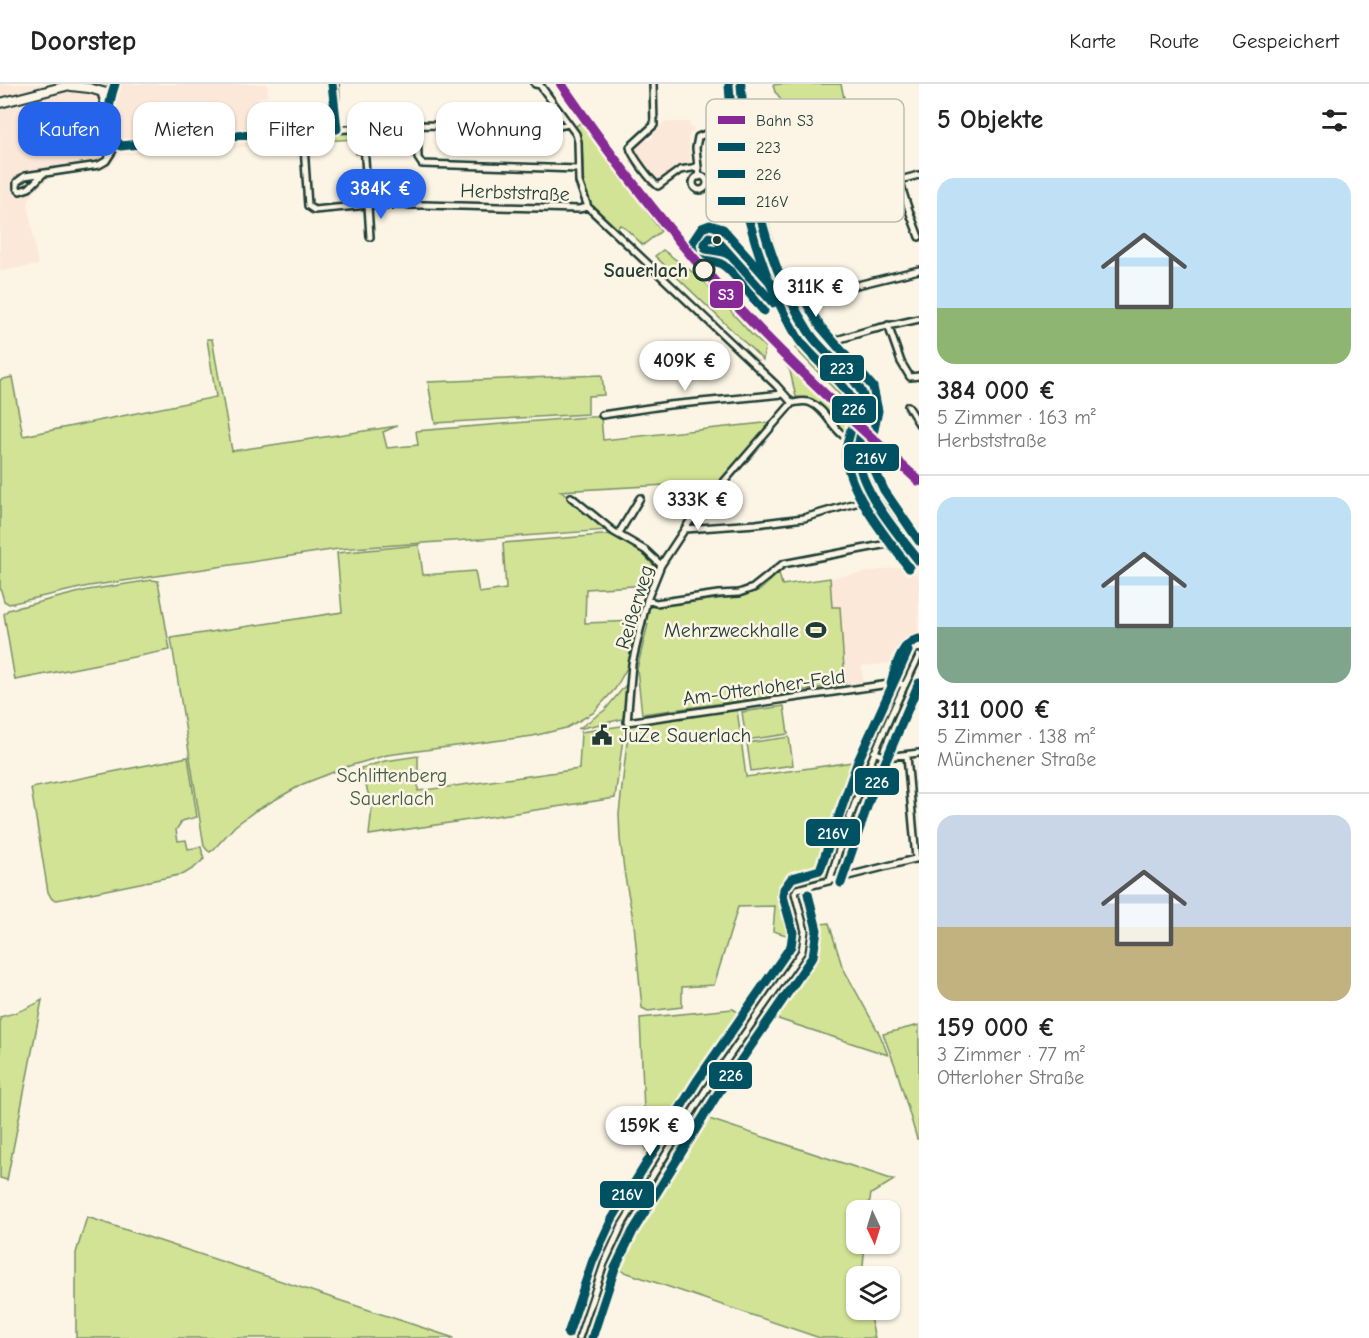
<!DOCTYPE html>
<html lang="de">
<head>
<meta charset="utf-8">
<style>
  :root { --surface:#fff; --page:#f2f2f2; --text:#222; --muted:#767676; --line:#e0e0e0; --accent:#2563eb }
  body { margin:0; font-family:"Comic Neue",sans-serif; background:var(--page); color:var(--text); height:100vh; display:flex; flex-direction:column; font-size:22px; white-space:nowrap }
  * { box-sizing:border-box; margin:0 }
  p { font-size:20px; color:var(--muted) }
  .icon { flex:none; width:33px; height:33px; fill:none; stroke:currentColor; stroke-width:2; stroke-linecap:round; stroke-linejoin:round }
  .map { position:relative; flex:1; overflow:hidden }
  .details { display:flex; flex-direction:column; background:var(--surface); width:450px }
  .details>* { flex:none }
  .hud { position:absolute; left:18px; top:18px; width:570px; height:54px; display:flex; gap:12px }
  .needle { width:39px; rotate:176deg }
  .controls { position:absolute; left:846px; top:1116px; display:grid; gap:12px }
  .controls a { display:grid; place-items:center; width:54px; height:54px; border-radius:12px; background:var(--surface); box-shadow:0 2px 4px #0004; font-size:30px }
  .price { position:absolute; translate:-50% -51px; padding:0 14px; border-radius:21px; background:#fff; color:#222; font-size:20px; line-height:39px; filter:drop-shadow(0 2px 3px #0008) }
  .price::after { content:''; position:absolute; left:50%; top:36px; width:18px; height:14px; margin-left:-9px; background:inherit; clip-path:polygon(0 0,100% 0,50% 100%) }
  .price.active { background:var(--accent); color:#fff }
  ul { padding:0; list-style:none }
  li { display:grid; align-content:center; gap:12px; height:318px; padding:0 18px }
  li+li { border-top:2px solid var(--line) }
  li span { display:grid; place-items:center; height:186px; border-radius:18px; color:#555 }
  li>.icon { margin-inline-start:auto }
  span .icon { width:108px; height:108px; fill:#fffc; stroke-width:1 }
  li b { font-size:26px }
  h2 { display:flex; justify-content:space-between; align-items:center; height:72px; padding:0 18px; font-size:26px }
  .chip { padding:0 21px; border-radius:18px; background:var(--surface); box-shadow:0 2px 4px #0004; font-size:21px; line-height:54px }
  .chip.active { background:var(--accent); color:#fff }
  header { display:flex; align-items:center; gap:36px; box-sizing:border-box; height:84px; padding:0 30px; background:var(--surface); border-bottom:2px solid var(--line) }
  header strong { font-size:28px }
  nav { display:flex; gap:33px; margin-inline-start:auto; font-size:21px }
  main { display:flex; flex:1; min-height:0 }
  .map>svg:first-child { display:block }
  .built { fill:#fbe8d9 }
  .green { fill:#d2e396; stroke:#789065; stroke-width:1.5 }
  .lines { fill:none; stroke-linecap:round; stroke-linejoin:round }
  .street-casing { stroke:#1f3d34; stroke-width:10 }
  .secondary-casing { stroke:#1f3d34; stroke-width:12 }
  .street { stroke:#fcf5e5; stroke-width:5 }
  .secondary { stroke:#fcf5e5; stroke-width:8 }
  .bus-1-casing { stroke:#fcf5e5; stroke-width:14 }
  .bus-2-casing { stroke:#fcf5e5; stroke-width:14 }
  .bus-3-casing { stroke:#fcf5e5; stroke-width:14 }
  .bus-1 { stroke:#005262; stroke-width:9 }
  .bus-2 { stroke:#005262; stroke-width:9 }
  .bus-3 { stroke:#005262; stroke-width:9 }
  .rail-1-casing { stroke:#fcf5e5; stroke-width:15 }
  .rail-1 { stroke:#862996; stroke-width:10 }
  .bus-dot { fill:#1f3d34; stroke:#fcf5e5; stroke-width:2 }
  .stop-dot { fill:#fcf5e5; stroke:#1f3d34; stroke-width:3 }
  .labels { text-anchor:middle; stroke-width:5; stroke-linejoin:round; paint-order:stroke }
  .street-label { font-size:20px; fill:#1f3d34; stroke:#fcf5e5 }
  .stop-label { font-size:20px; font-weight:bold; fill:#1f3d34; stroke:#fcf5e5; text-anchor:end }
  .poi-label { font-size:20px; fill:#1f3d34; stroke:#fcf5e5; text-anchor:end }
  .park-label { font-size:20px; fill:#435e48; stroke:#fcf5e5 }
  .key { fill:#fcf5e5; stroke:#babeb0; stroke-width:1.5 }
  .key-label { font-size:16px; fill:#1f3d34 }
  .line-badge { stroke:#fcf5e5; stroke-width:2 }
  .badge-label { font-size:16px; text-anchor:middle; font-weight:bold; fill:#fff }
</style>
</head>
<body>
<header>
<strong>Doorstep</strong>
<nav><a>Karte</a><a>Route</a><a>Gespeichert</a></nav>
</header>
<main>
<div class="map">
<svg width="919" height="1254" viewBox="0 0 919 1254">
  <rect width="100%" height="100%" fill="#fcf5e5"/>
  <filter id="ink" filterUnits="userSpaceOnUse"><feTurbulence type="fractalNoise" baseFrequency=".0167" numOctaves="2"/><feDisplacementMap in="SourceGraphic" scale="12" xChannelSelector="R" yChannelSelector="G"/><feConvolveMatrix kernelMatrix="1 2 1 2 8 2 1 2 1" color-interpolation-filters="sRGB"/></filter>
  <g filter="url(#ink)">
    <!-- built -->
    <path class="built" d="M0 0H267L268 12 259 13 262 62 121 71 107 85 51 93 32 110 28 120 38 181 0 187Z
      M664 38H689L690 43H693L694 48H690V52L688 53 691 79 682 80 660 99 633 65 645 54 648 57 654 52 652 49Z
      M911 481 919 494 918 552 903 556 893 579 862 582 863 598 845 600 840 523H832L830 494Z"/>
    <!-- green -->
    <path class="green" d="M780 0H841L848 32 799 42 797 38H792L789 18 782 19 778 11 775 8 773 1Z
      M581 38 661 147 643 161 623 142 620 141 617 145C609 138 598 131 592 122 575 98 591 68 574 44Z
      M355 48 361 54 362 70H356L355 55 307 58 308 52 311 51Z
      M663 166 703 196 751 250 765 263 763 276 655 172Z
      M207 255H212L232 367 397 342 383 348 387 364 418 361 416 347 588 333H601L603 356 773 338 719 398 560 407 609 446 338 465 89 502 9 520 4 517 0 503V296L12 293 23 352 216 313Z
      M806 255 856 307 863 321 862 334 795 264Z
      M787 277 859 349 854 353 846 351 812 315 796 313 790 287 785 280Z
      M602 291 604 311 588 312V330L435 339 428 298Z
      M615 450 643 470 656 484 649 501 586 505 585 539 637 537 628 582 615 605 593 629 566 644 533 652 387 671 349 682 303 700 255 727 235 742 214 765 210 768 207 766 204 762 171 554 342 528 337 469 419 461 423 491 475 487 479 509 506 505 503 459Z
      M779 489 782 501 830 494 832 523H840L845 600 786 609 785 611 642 630 637 585 648 540 644 539 649 523 735 513 760 506Z
      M152 496 158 497 170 566 15 596 4 530 8 526 88 506Z
      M629 597 623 635 578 645 605 626Z
      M784 622 788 650 746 656 742 628Z
      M737 625 746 693 867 676 858 696 826 793 794 800 788 805C796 820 800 836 802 853L796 854 773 847 775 822 738 823 714 901 682 903V923L648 927 642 924 634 840 625 793 620 755 619 730 629 640Z
      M621 642 624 647 615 714 369 751 372 723 361 684 385 677 418 672V707L579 685 581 648Z
      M789 653 793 681 751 687 747 659Z
      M188 673 197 733 182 737 176 746 178 757 186 756 188 765 201 763 204 775 194 784 184 790 57 816 52 815 48 808 31 704Z
      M829 839 842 882 880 951 888 971 766 931 810 866 814 853 813 841Z
      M42 916 7 1096 0 1094V933C16 929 29 925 42 916Z
      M733 925 747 934 694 1008 657 1070 646 1074 640 934Z
      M919 941V1055H917L896 984 883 950Z
      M697 1031 894 1096 871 1110 868 1126H856V1160H865L862 1192H856V1226H868L875 1254H820L610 1183 622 1154Z
      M87 1133 454 1254H76V1169Z"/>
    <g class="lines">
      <!-- street casing -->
      <g class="street-casing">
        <path id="street" d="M335 0 337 45
          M535 0 540 1 576 50 578 58 579 98 588 123 776 301 792 319
          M653 0 654 41 630 63C631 71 651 97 658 102L680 86 698 83
          M101 9C106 22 111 56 121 62L232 52 417 41 554 43 568 40
          M108 26 111 7
          M417 41 418 74 422 80 578 85
          M363 44 370 153
          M303 47 308 122 314 126 368 121H424L579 125 588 123
          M43 90 29 104 20 107 17 104V98L25 92 99 81 106 77 117 60
          M693 99a7 7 0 1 1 14 0a7 7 0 1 1-14 0Z
          M699 93 696 64 698 53 711 48 744 45
          M900 96C904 116 912 134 919 153
          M760 121 840 103 900 96 919 91
          M793 219 800 215 919 186
          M888 241 901 278 910 293 919 292
          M820 261 870 246 919 235
          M792 319 690 437 661 481 647 516 632 580 627 638 896 599 905 601
          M792 319C799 318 805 316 811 319 829 327 833 352 859 360
          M908 322 919 340
          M602 331 669 321 783 310
          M571 413 614 448 645 466 661 481
          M685 445 756 440 804 434 876 413
          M619 449 640 414
          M647 516 656 519 718 510 739 509 753 504 783 480 898 458 903 455
          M874 668 886 673 919 669
          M907 672 916 775
          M830 796C852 718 883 644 919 572
          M579 1254 604 1180 622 1141 707 1004 802 867 805 847 795 809 797 805 919 774"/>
      </g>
      <!-- secondary casing -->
      <g class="secondary-casing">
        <path id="secondary" d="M741 0C742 70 769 193 810 250 826 271 846 287 862 308 874 340 857 345 858 372 860 401 901 453 919 477
          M71 2 89 4 106 9 111 7 115 0
          M0 19 74 0"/>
      </g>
      <!-- street -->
      <use href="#street" class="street"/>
      <!-- secondary -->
      <use href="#secondary" class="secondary"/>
      <!-- bus-1 casing -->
      <g class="bus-1-casing">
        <path id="bus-1" d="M115 0C108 20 104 46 121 62L174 56 337 45
          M332 0 337 45
          M741 0C746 84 762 176 809 248 822 269 853 289 862 309 872 332 856 350 858 372 860 406 898 450 919 477
          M709 153 716 155 773 219 731 172 724 168 706 165 704 160Z
          M891 599C896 583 900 559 919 555"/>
      </g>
      <!-- bus-2 casing -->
      <g class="bus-2-casing">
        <path id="bus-2" d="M729 1C734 87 752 180 798 254 811 274 845 298 852 316 860 335 844 354 846 374 851 412 887 454 909 484
          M764 227C754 216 734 188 723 181 709 172 694 184 692 159L702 144 710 141 723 145 780 209 783 211 788 208
          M841 799 870 714 919 599
          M592 1254 615 1184 633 1147 717 1011 813 872 817 846 808 810"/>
      </g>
      <!-- bus-3 casing -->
      <g class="bus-3-casing">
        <path id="bus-3" d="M803 213 820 242 873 303 878 327 870 364 872 380 884 406 919 457
          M568 1250 593 1176 612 1135 697 997 791 862 793 848 783 812 784 805 792 794 820 786 858 677 908 567"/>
      </g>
      <!-- bus-1 -->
      <use href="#bus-1" class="bus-1"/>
      <!-- bus-2 -->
      <use href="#bus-2" class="bus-2"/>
      <!-- bus-3 -->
      <use href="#bus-3" class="bus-3"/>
      <!-- rail-1 casing -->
      <g class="rail-1-casing">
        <path id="rail-1" d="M561 0C606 65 653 128 705 187 771 262 845 330 919 397"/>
      </g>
      <!-- rail-1 -->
      <use href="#rail-1" class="rail-1"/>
    </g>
  </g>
  <!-- icons -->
  <defs>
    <g id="stadium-bare" transform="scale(1.62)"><path d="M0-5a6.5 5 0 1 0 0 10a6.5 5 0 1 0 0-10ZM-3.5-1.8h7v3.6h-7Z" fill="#1f3d34" stroke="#fcf5e5" stroke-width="2.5" paint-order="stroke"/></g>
    <g id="civic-bare" transform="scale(1.62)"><path d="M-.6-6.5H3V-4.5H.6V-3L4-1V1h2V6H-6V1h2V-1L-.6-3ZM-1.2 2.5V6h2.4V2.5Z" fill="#1f3d34" stroke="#fcf5e5" stroke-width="2.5" paint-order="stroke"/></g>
  </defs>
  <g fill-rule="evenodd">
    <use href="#stadium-bare" x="816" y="546"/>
    <use href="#civic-bare" x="602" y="651"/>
  </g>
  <!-- markers -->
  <circle class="bus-dot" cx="717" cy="156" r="5"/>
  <circle class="stop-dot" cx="704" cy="186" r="10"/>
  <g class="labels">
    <!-- street labels -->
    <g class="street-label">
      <text transform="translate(515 108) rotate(2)" y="7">Herbststraße</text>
      <text transform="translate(634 523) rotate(-73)" y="7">Reißerweg</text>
      <text transform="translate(764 603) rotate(-8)" y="7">Am-Otterloher-Feld</text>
    </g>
    <!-- stop labels -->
    <g class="stop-label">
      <text x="688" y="193">Sauerlach</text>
    </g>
    <!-- poi labels -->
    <g class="poi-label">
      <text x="799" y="553">Mehrzweckhalle</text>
      <text x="619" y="658" text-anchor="start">JuZe Sauerlach</text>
    </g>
    <!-- park labels -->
    <g class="park-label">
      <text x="392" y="698">Schlittenberg<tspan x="392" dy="23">Sauerlach</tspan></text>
    </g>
  </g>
  <!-- legend -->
  <rect x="706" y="15" width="198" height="123" rx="9" class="key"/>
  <rect x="718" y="32" width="27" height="8" fill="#862996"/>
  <rect x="718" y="59" width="27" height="8" fill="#005262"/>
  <rect x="718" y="86" width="27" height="8" fill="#005262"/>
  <rect x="718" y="113" width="27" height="8" fill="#005262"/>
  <g class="key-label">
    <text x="756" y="42">Bahn S3</text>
    <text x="756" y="69">223</text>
    <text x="756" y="96">226</text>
    <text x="756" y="123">216V</text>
  </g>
  <g class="line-badge">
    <rect x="709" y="196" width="35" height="29" rx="6" fill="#862996"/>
    <rect x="819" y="270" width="46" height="28" rx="6" fill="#005262"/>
    <rect x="831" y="311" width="46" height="29" rx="6" fill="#005262"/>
    <rect x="843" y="359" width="57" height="29" rx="6" fill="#005262"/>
    <rect x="854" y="683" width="46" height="29" rx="6" fill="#005262"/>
    <rect x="805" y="734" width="56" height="29" rx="6" fill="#005262"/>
    <rect x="708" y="977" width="45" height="29" rx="6" fill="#005262"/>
    <rect x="599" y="1096" width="56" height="29" rx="6" fill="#005262"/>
  </g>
  <g class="badge-label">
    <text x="726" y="216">S3</text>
    <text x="842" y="290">223</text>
    <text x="854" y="331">226</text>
    <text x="871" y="380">216V</text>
    <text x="877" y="704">226</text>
    <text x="833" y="755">216V</text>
    <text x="731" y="997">226</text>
    <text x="627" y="1116">216V</text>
  </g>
</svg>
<div class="controls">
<a><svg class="needle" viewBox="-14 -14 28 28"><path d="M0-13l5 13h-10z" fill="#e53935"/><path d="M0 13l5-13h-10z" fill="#767676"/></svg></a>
<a><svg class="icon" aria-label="layers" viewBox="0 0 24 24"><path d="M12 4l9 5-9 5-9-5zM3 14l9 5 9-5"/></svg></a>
</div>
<b class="price active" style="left:381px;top:136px">384K €</b>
<b class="price" style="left:816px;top:234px">311K €</b>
<b class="price" style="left:685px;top:308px">409K €</b>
<b class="price" style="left:698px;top:447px">333K €</b>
<b class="price" style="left:650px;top:1073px">159K €</b>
<div class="hud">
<a class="chip active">Kaufen</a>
<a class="chip">Mieten</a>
<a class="chip">Filter</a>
<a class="chip">Neu</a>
<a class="chip">Wohnung</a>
</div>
</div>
<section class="details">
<h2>5 Objekte<svg class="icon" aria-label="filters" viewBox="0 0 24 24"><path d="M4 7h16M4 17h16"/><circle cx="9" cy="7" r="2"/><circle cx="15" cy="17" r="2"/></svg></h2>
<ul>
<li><span style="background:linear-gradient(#bfe0f5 70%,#8fb573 0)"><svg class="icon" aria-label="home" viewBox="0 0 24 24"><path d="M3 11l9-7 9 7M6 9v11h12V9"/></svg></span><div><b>384 000 €</b><p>5 Zimmer · 163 m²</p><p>Herbststraße</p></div></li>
<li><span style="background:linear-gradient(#bfe0f5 70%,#7fa58c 0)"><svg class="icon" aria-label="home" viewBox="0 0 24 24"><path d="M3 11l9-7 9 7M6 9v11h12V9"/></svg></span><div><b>311 000 €</b><p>5 Zimmer · 138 m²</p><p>Münchener Straße</p></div></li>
<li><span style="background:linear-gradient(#c9d6e8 60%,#c2b280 0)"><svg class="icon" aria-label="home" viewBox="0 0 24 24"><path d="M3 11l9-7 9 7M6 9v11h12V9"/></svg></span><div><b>159 000 €</b><p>3 Zimmer · 77 m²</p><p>Otterloher Straße</p></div></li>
</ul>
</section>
</main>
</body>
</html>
